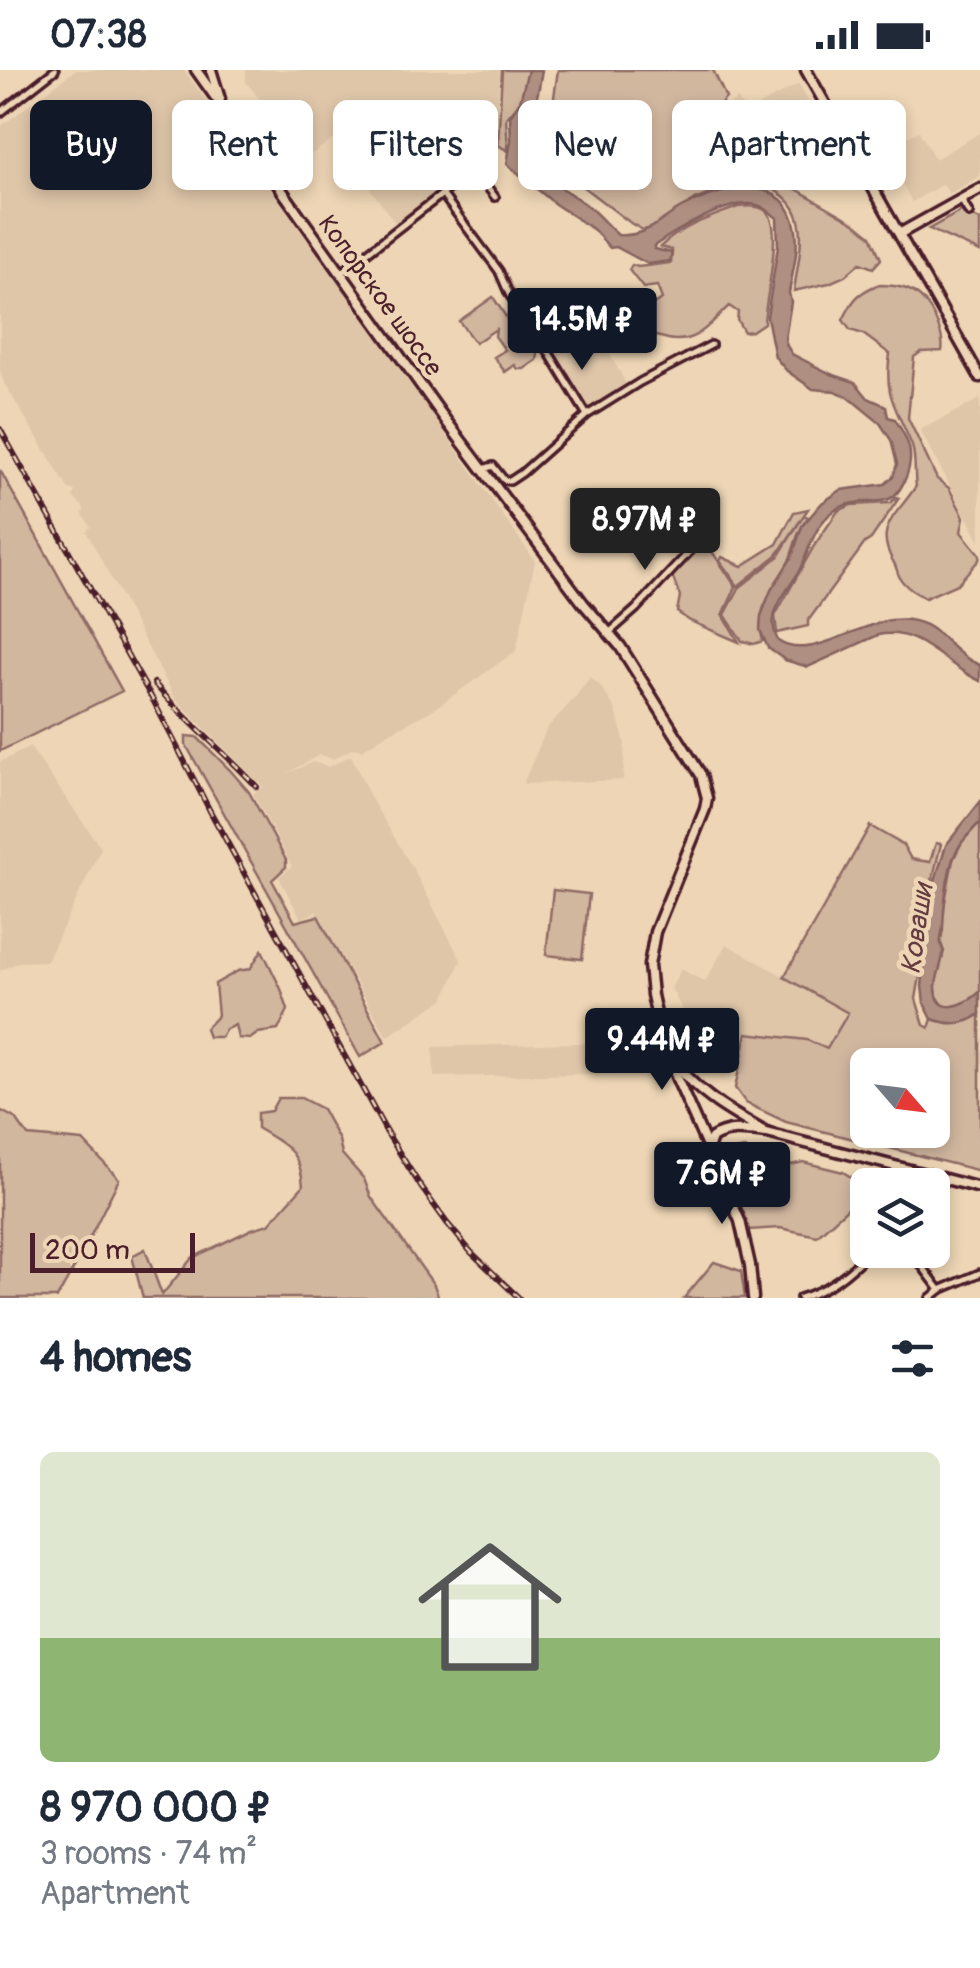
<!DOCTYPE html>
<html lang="en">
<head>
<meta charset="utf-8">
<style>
  :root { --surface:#fff; --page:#f2f2f3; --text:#1f2937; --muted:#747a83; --line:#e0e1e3; --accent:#111827 }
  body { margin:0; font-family:Pangolin,sans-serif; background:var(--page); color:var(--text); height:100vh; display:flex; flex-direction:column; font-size:38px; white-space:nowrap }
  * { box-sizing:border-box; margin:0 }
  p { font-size:32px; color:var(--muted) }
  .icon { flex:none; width:55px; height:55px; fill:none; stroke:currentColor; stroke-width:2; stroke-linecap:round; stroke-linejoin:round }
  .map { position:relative; height:1228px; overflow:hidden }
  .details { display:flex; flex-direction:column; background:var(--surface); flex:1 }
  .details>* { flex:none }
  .hud { position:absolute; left:30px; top:30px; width:920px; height:90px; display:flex; gap:20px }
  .needle { width:65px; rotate:118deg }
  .fabs { position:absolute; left:850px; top:978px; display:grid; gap:20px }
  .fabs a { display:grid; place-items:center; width:100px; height:100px; border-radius:15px; background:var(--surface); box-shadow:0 5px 15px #0003; font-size:50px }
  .scale { position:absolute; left:30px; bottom:25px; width:165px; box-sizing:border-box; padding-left:10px; border:5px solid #4a1f2b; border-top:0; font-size:28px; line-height:35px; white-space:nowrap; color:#4a1f2b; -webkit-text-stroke:8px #edd5b5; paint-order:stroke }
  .price { position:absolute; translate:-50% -85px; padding:0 22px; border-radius:10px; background:var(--accent); color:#fff; font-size:32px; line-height:65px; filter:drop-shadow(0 2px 5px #0008) }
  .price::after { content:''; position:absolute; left:50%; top:60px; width:30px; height:22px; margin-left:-15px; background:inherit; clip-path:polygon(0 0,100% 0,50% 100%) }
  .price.active { background:#222; color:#fff }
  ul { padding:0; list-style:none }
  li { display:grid; align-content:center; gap:20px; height:530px; padding:0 40px }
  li+li { border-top:2px solid var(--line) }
  li span { display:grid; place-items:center; height:310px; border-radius:15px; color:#555 }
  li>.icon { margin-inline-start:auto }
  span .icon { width:180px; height:180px; fill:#fffc; stroke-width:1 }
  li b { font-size:42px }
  h2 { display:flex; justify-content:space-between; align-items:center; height:120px; padding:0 40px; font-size:42px }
  .pill { padding:0 35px; border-radius:15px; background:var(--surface); box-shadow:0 5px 15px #0003; font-size:35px; line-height:90px }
  .pill.active { background:var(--accent); color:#fff }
  .status { display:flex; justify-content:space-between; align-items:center; height:70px; padding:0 50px; background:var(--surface); direction:ltr }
  .status svg { height:28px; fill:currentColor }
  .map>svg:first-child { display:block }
  .built { fill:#dfc6a9 }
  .green { fill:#d2b79f; stroke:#8e6b65; stroke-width:2.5; fill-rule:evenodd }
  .water { fill:#ae8f81; stroke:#86625f; stroke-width:2.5 }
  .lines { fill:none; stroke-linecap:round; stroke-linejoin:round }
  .street-casing { stroke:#4a1f2b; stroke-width:12 }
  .secondary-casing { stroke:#4a1f2b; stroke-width:15 }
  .street { stroke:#edd5b5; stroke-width:5 }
  .secondary { stroke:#edd5b5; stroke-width:8 }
  .rail-casing { stroke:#4a1f2b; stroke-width:6 }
  .rail { stroke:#edd5b5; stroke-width:2.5; stroke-dasharray:8; stroke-linecap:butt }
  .labels { text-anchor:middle; stroke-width:9; stroke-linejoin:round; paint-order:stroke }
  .street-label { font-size:25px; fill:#4a1f2b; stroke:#edd5b5 }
  .water-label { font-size:28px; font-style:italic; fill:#633b40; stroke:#edd5b5 }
</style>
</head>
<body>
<div class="status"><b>07:38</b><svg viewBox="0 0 49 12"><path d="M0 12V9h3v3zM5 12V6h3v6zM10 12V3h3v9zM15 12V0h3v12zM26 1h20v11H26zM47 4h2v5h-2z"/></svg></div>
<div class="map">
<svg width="980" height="1228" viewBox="0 0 980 1228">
  <rect width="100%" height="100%" fill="#edd5b5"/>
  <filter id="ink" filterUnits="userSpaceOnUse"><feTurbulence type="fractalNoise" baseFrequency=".01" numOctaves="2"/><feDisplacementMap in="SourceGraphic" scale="20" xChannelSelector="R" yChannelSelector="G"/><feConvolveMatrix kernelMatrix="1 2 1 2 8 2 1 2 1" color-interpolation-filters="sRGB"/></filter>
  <g filter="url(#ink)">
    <!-- built -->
    <path class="built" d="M75 0H184L337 210 535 491 516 581 434 639 389 663 362 680 353 678 333 689 319 685 286 704 313 692 329 697 351 685 370 727 411 795 461 890 444 929 387 967 316 841 301 849 279 807 292 796 253 724 263 717 176 630 86 461 91 457 83 445 84 438 73 427 75 421 68 418 4 313 0 300V57Z
      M246 0H500L496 76 396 154 334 69 306 88 246 12Z
      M799 14 821 56 761 91 745 85 718 42 738 29 746 42Z
      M919 61 935 89 980 63V106L949 124 943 114 912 132 897 104 892 103 885 91 888 89 884 80Z
      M580 252 593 277 603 272 628 317 587 340 552 277 568 268 565 261Z
      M980 329V472L920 360Z
      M590 607 601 617 615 638 625 673 623 710 523 714 547 658 574 629Z
      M30 677 101 778 47 891 19 892 0 901V692Z
      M726 874 848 942 827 979 807 970 747 963 695 964 671 918 681 899 705 912Z
      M646 971 648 1003 434 1007 433 977Z"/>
    <!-- green -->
    <path class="green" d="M502 0H528L522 31 506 48 508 81 498 75Z
      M558 0H713L726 28 714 41 723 58V85C738 99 758 114 779 109L855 153 871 166 881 189 873 198 860 193 845 206 829 213 794 221C799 182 815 138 770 118L769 112 728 116 697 129 653 158 643 160 632 154 570 107 546 81 539 60 553 34Z
      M738 137C748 136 761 135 768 143 783 161 765 229 764 253L752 261 744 262 737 250 738 242 729 236C711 252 697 275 668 269 655 266 652 264 637 264L632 246 662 229 657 216 643 218 629 200 632 195 638 197 671 193 672 180 660 177C682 156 710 147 738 137Z
      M965 139 968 145 980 150V182L929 159Z
      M877 215C887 215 900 216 909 220 928 227 945 262 942 281L921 282 914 287 908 348 937 409 949 418 964 447 961 462 980 485 979 490 957 514 925 528C916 523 905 517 900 508 897 503 897 498 894 493 872 457 898 445 916 416 914 403 916 387 912 376 898 339 883 328 890 284L863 264 850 260 843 250C853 230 856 224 877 215Z
      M493 227 508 250 515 251 538 284 537 290 524 299H518L515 295 505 302 494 287 505 280 495 266 496 259 475 273 459 251Z
      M0 400 122 621 0 681Z
      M897 427 899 428 871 469 865 473 808 551V556L777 563 775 546 814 476 838 441 851 435 890 433Z
      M808 439 777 485 738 516 720 491 722 487 742 496 777 474 794 442Z
      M804 445 808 447C797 461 795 476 789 491 776 519 753 538 763 571L754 574 742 571 725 545 739 518 778 487Z
      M703 468 736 517 723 545 739 572 690 551 677 542 680 526 671 503Z
      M186 666 197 667 230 700 249 722 286 790V797L272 810 295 852 318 846 385 972 360 987 186 675Z
      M980 752V922L970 931 951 938 943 935 937 926 935 915 944 881 940 874 943 860 942 847 953 790 962 772Z
      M870 756 903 775 911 789 930 792 936 773 941 774 930 820 923 888 916 929 924 955 929 958 932 949C946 954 969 953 980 944V1101L786 1052 746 1033 735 1018 747 963 807 970 827 979 848 943 784 907ZM868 995H932V1060H868Z
      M553 820 589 824 582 889 546 885Z
      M262 880 281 919 288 940 278 960 258 963 250 969 238 968 235 955 226 959 221 967H208L205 959 218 945 215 914 238 901 250 899Z
      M278 1028H301L322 1039 339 1070 342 1084 364 1109 371 1127 434 1215 439 1228H143L132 1186 145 1179 162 1225 192 1188 252 1159 269 1154 303 1116C301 1081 285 1075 257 1058V1043L271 1041Z
      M0 1040 16 1049 28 1066 83 1071 119 1109 79 1189 57 1228H0Z
      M745 1079 779 1098 803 1092 843 1102 857 1111 861 1126 817 1166 780 1158 749 1160C744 1137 729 1113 719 1090L725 1082Z
      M714 1192 741 1201 745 1228H684Z"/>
    <!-- water -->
    <path class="water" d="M528 0H542C540 10 539 21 536 30 533 43 523 52 524 67 526 102 567 119 590 138 601 147 608 157 618 165 646 167 658 151 681 138 720 118 787 99 796 161 799 182 792 203 789 223L791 232 785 269 787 276 792 284 831 304 855 312 868 328 886 336 888 347 895 349C901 359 910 373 910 385 911 399 901 427 886 430 867 434 851 429 834 441 813 456 810 480 799 501 791 516 777 531 774 548 772 556 775 564 778 571 808 592 855 555 891 550 939 544 945 582 980 595V611C945 596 919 556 878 565L808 597 785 590 768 578 760 560 761 546 771 520 792 487 802 456 822 433 841 420 885 414 893 407 897 394 891 370 880 353 847 326 835 321 813 319 787 301 775 287 767 247 778 176 777 148C771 143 765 137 757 135 729 128 677 160 654 176V179L672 183 670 191 648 194 616 177 610 178 594 160 555 134 507 94 511 70 510 46 520 31Z
      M980 732V752C969 764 958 774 953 789 946 810 944 836 943 857 943 862 940 867 941 873 941 875 943 877 943 880 944 891 936 905 936 917 936 949 966 934 980 922V944C965 956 949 955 932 949L924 933 922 916 932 820 946 775Z"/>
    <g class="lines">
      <!-- street casing -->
      <g class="street-casing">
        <path id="street" d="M0 43 55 0
          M474 99 495 127
          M442 124 499 201 509 224 546 278 587 345
          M961 130 969 143
          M341 203 486 90
          M483 399 493 396 504 410 510 411 522 403 587 345 640 312 711 275
          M610 562 636 539 706 464
          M910 1180 940 1220
          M800 1228C829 1220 851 1201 871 1180
          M930 1228 940 1220 980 1203"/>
      </g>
      <!-- secondary casing -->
      <g class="secondary-casing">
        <path id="secondary" d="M196 0 447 352 583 533 620 576 701 705 707 728 705 739 655 862 649 895 652 925 661 967 677 1009 740 1151 750 1195 753 1228
          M211 0 220 29
          M806 0 980 307
          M899 164 980 119
          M673 991C699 1025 727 1040 763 1061
          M709 1077 712 1068C729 1057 748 1061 767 1063L980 1118"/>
      </g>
      <!-- street -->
      <use href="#street" class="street"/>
      <!-- secondary -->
      <use href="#secondary" class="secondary"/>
      <!-- rail casing -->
      <g class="rail-casing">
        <path id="rail" d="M0 359 154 632 210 741 387 1063 421 1117 447 1153 471 1182 519 1228
          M154 613C185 651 224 681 257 717"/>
      </g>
      <!-- rail -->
      <use href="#rail" class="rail"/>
    </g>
  </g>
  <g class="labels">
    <!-- street labels -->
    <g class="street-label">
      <text transform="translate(381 225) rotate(54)" y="9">Копорское шоссе</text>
    </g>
    <!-- water labels -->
    <g class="water-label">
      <text transform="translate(916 859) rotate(-82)" y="10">Коваши</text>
    </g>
  </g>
</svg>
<div class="fabs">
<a><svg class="needle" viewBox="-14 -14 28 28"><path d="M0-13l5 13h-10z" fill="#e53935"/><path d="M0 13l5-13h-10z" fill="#747a83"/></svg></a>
<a><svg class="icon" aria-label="layers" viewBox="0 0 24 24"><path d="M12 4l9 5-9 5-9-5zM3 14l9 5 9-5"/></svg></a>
</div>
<div class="scale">200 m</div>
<b class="price" style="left:582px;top:303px">14.5M ₽</b>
<b class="price active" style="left:645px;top:503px">8.97M ₽</b>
<b class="price" style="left:662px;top:1023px">9.44M ₽</b>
<b class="price" style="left:722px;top:1157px">7.6M ₽</b>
<div class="hud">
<a class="pill active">Buy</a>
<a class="pill">Rent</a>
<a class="pill">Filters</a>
<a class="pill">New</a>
<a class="pill">Apartment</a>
</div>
</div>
<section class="details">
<h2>4 homes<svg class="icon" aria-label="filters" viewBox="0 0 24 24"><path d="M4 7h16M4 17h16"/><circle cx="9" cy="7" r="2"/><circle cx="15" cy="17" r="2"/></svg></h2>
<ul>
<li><span style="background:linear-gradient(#dfe7d0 60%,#8fb573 0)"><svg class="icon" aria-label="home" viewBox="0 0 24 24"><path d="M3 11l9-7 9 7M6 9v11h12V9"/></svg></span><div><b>8 970 000 ₽</b><p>3 rooms · 74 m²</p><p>Apartment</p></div></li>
</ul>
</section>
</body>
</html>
